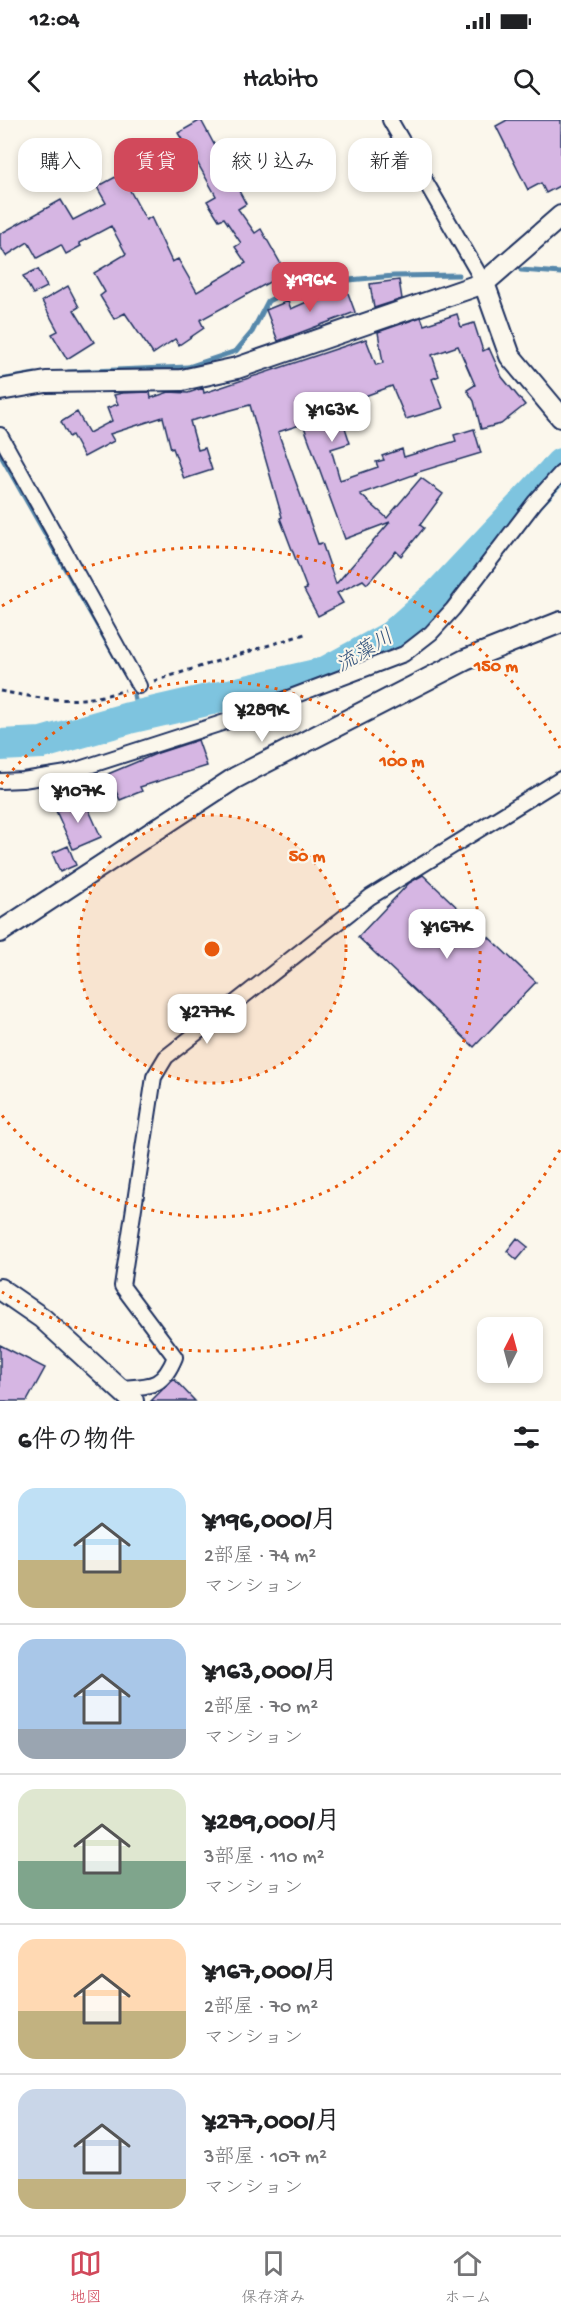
<!DOCTYPE html>
<html lang="ja">
<head>
<meta charset="utf-8">
<style>
  :root { --surface:#fff; --page:#f2f2f2; --text:#202124; --muted:#757577; --line:#e0e0e0; --accent:#d1495b }
  body { margin:0; font-family:"Gochi Hand","Klee One",sans-serif; background:var(--page); color:var(--text); height:100vh; display:flex; flex-direction:column; font-size:22px; white-space:nowrap }
  * { box-sizing:border-box; margin:0 }
  p { font-size:20px; color:var(--muted) }
  .icon { flex:none; width:33px; height:33px; fill:none; stroke:currentColor; stroke-width:2; stroke-linecap:round; stroke-linejoin:round }
  .map { position:relative; height:1281px; overflow:hidden }
  .panel { display:flex; flex-direction:column; background:var(--surface); flex:1 }
  .panel>* { flex:none }
  .hud { position:absolute; left:18px; top:18px; width:525px; height:54px; display:flex; gap:12px }
  .needle { width:39px; rotate:6deg }
  .tools { position:absolute; left:477px; top:1197px; display:grid; gap:12px }
  .tools a { display:grid; place-items:center; width:66px; height:66px; border-radius:12px; background:var(--surface); box-shadow:0 3px 9px #0003; font-size:30px }
  .price { position:absolute; translate:-50% -51px; padding:0 14px; border-radius:12px; background:#fff; color:#222; font-size:20px; line-height:39px; filter:drop-shadow(0 2px 3px #0008) }
  .price::after { content:''; position:absolute; left:50%; top:36px; width:18px; height:14px; margin-left:-9px; background:inherit; clip-path:polygon(0 0,100% 0,50% 100%) }
  .price.active { background:var(--accent); color:#fff }
  ul { padding:0; list-style:none }
  li { display:flex; align-items:center; gap:18px; height:150px; padding:0 18px }
  li+li { border-top:2px solid var(--line) }
  li span { display:grid; place-items:center; flex:none; width:168px; height:120px; border-radius:18px; color:#555 }
  li>.icon { margin-inline-start:auto }
  span .icon { width:72px; height:72px; fill:#fffc; stroke-width:1 }
  li b { font-size:26px }
  h2 { display:flex; justify-content:space-between; align-items:center; height:72px; padding:0 18px; font-size:26px }
  .tag { padding:0 21px; border-radius:18px; background:var(--surface); box-shadow:0 3px 9px #0003; font-size:21px; line-height:54px }
  .tag.active { background:var(--accent); color:#fff }
  .status { display:flex; justify-content:space-between; align-items:center; height:42px; padding:0 30px; background:var(--surface); direction:ltr }
  .status svg { height:16px; fill:currentColor }
  header { display:flex; justify-content:space-between; align-items:center; height:78px; padding:0 18px; background:var(--surface); font-size:27px; font-weight:600 }
  .tab-bar { display:flex; justify-content:space-around; align-items:center; height:84px; border-top:2px solid var(--line); background:var(--surface); font-size:16px; color:var(--muted) }
  .tab-bar a { display:grid; justify-items:center; gap:3px }
  .tab-bar .active { color:var(--accent) }
  .map>svg:first-child { display:block }
  .lines { fill:none; stroke-linecap:round; stroke-linejoin:round }
  .stream { stroke:#5688ab; stroke-width:5 }
  .river { stroke:#7ec4df; stroke-width:32 }
  .building { fill:#d6b6e3; stroke:#1b2f5e; stroke-width:1.5; fill-rule:evenodd }
  .street-casing { stroke:#1b2f5e; stroke-width:18 }
  .secondary-casing { stroke:#1b2f5e; stroke-width:24 }
  .path { stroke:#1b2f5e; stroke-width:3; stroke-dasharray:4.5 4.5; stroke-linecap:butt }
  .street { stroke:#fbf7ec; stroke-width:14 }
  .secondary { stroke:#fbf7ec; stroke-width:20 }
  .ring { fill:none; stroke:#e8590c; stroke-width:3; stroke-dasharray:3 6 }
  .labels { text-anchor:middle; stroke-width:4.5; stroke-linejoin:round; paint-order:stroke }
  .water-label { font-size:21px; font-style:italic; fill:#34547e; stroke:#fbf7ec }
  .centre { fill:#e8590c; stroke:#fbf7ec; stroke-width:3 }
  .ring-label { font-size:18px; text-anchor:middle; font-weight:bold; fill:#e8590c; stroke:#fbf7ec; stroke-width:4.5; stroke-linejoin:round; paint-order:stroke }
</style>
</head>
<body>
<div class="status"><b>12:04</b><svg viewBox="0 0 49 12"><path d="M0 12V9h3v3zM5 12V6h3v6zM10 12V3h3v9zM15 12V0h3v12zM26 1h20v11H26zM47 4h2v5h-2z"/></svg></div>
<header><svg class="icon" aria-label="back" viewBox="0 0 24 24"><path d="M15 5l-7 7 7 7"/></svg>Habito<svg class="icon" aria-label="search" viewBox="0 0 24 24"><circle cx="10" cy="10" r="6"/><path d="M15 15l6 6"/></svg></header>
<div class="map">
<svg width="561" height="1281" viewBox="0 0 561 1281">
  <rect width="100%" height="100%" fill="#fbf7ec"/>
  <filter id="ink" filterUnits="userSpaceOnUse"><feTurbulence type="fractalNoise" baseFrequency=".0167" numOctaves="2"/><feDisplacementMap in="SourceGraphic" scale="12" xChannelSelector="R" yChannelSelector="G"/><feConvolveMatrix kernelMatrix="1 2 1 2 8 2 1 2 1" color-interpolation-filters="sRGB"/></filter>
  <g filter="url(#ink)">
    <g class="lines">
      <!-- stream -->
      <path class="stream" d="M521 150 561 153
        M68 252 188 247 236 231 252 212 268 181 278 176 304 169 349 160 394 156 459 155
        M0 260 35 254
        M0 334 125 554
        M129 598 136 585 134 575"/>
      <!-- river -->
      <path class="river" d="M0 625 42 623 129 598 324 553 392 516 439 474 561 344"/>
    </g>
    <!-- building -->
    <path class="building" d="M201 0 246 84 238 89 255 113 261 109 286 153 200 200 204 208 179 225 175 219 153 234 125 193 114 199 100 176 105 172 94 153 126 134 111 106 79 123 81 126 66 134 61 125 37 138 28 122 6 136 0 126V114L61 80 73 100 106 83 97 67 121 54 146 100 151 97 172 142 178 139 197 172 246 143 235 127 241 123 224 98 219 100 207 81 216 76 193 35 192 36 178 13Z
      M507 0H561V65L546 73 541 63 528 70 496 6Z
      M38 149 47 167 33 174 23 156Z
      M399 160 402 179 374 188 370 164Z
      M345 165 355 192 278 221 266 190 288 181 291 189Z
      M68 166 79 187 74 190 94 222 67 239 52 214 58 211 42 181Z
      M457 194 461 207 474 203 483 231 489 228 502 257 525 285 501 304 481 309 474 281 467 270 475 265 458 226 432 235 439 256 432 259 443 288 406 299 392 266 338 286 350 323 331 329 340 360 378 347 376 342 384 340 382 336 402 329 404 337 456 321 454 315 474 309 481 333 415 353 416 354 360 374 387 398 421 358 443 374 420 405 424 408 401 436 396 431 367 464 363 460 337 473 343 483 318 496 304 470 307 469 280 398 282 397 250 285 190 301 198 330 205 328 212 350 184 359 173 328 171 329 163 297 110 314 114 321 84 337 72 315 69 317 61 302 77 292 89 313 112 301 107 288 118 284 114 275 122 273 150 272 151 278 169 272 188 273 203 268 204 273 366 219 376 245 383 243 378 212 421 197 424 205ZM303 304 345 419 390 402 336 464 322 423 318 424 278 312Z
      M198 620 207 646 140 667 142 671 120 680 108 654 158 633Z
      M84 679 101 717 73 729 56 691Z
      M68 726 76 745 60 752 52 733Z
      M423 755 536 862 474 927 358 817 409 763Z
      M517 1118 528 1127 517 1140 507 1131Z
      M0 1225 45 1248 27 1281H0Z
      M174 1259 195 1281H151L171 1261Z"/>
    <g class="lines">
      <!-- street casing -->
      <g class="street-casing">
        <path id="street" d="M390 0 484 163
          M0 315 139 566
          M0 661 23 660 67 653 225 602 404 534 431 513 453 489 535 382 561 353
          M119 1268C150 1266 162 1269 175 1237L122 1166 154 957 166 937 370 777 561 659"/>
      </g>
      <!-- secondary casing -->
      <g class="secondary-casing">
        <path id="secondary" d="M484 163 510 236 561 297
          M0 270 46 262 182 260 237 248 484 163 561 96
          M0 812 235 658 465 540 561 502
          M0 1169 42 1198 133 1281"/>
      </g>
      <!-- path -->
      <path class="path" d="M154 561 305 514
        M0 571C46 580 80 585 125 570"/>
      <!-- street -->
      <use href="#street" class="street"/>
      <!-- secondary -->
      <use href="#secondary" class="secondary"/>
    </g>
  </g>
  <!-- distance rings -->
  <circle cx="212" cy="829" r="134" fill="#e8590c" fill-opacity=".12"/>
  <g class="ring">
    <circle cx="212" cy="829" r="134"/>
    <path d="M1 664A268 268 0 1 1 1 994"/>
    <path d="M560 1030A402 402 0 0 1 2 1172M2 486A402 402 0 0 1 560 628"/>
  </g>
  <g class="labels">
    <!-- water labels -->
    <g class="water-label">
      <text transform="translate(364 530) rotate(-31)" y="7">流藻川</text>
    </g>
  </g>
  <circle cx="212" cy="829" r="9" class="centre"/>
  <g class="ring-label">
    <text x="496" y="551">150 m</text>
    <text x="402" y="646">100 m</text>
    <text x="307" y="741">50 m</text>
  </g>
</svg>
<div class="tools">
<a><svg class="needle" viewBox="-14 -14 28 28"><path d="M0-13l5 13h-10z" fill="#e53935"/><path d="M0 13l5-13h-10z" fill="#757577"/></svg></a>
</div>
<b class="price active" style="left:310px;top:193px">¥196K</b>
<b class="price" style="left:332px;top:323px">¥163K</b>
<b class="price" style="left:262px;top:623px">¥289K</b>
<b class="price" style="left:78px;top:704px">¥107K</b>
<b class="price" style="left:447px;top:840px">¥167K</b>
<b class="price" style="left:207px;top:925px">¥277K</b>
<div class="hud">
<a class="tag">購入</a>
<a class="tag active">賃貸</a>
<a class="tag">絞り込み</a>
<a class="tag">新着</a>
</div>
</div>
<section class="panel">
<h2>6件の物件<svg class="icon" aria-label="filters" viewBox="0 0 24 24"><path d="M4 7h16M4 17h16"/><circle cx="9" cy="7" r="2"/><circle cx="15" cy="17" r="2"/></svg></h2>
<ul>
<li><span style="background:linear-gradient(#bfe0f5 60%,#c2b280 0)"><svg class="icon" aria-label="home" viewBox="0 0 24 24"><path d="M3 11l9-7 9 7M6 9v11h12V9"/></svg></span><div><b>¥196,000/月</b><p>2部屋 · 74 m²</p><p>マンション</p></div></li>
<li><span style="background:linear-gradient(#a9c7e8 75%,#9aa5b1 0)"><svg class="icon" aria-label="home" viewBox="0 0 24 24"><path d="M3 11l9-7 9 7M6 9v11h12V9"/></svg></span><div><b>¥163,000/月</b><p>2部屋 · 70 m²</p><p>マンション</p></div></li>
<li><span style="background:linear-gradient(#dfe7d0 60%,#7fa58c 0)"><svg class="icon" aria-label="home" viewBox="0 0 24 24"><path d="M3 11l9-7 9 7M6 9v11h12V9"/></svg></span><div><b>¥289,000/月</b><p>3部屋 · 110 m²</p><p>マンション</p></div></li>
<li><span style="background:linear-gradient(#ffd9b3 60%,#c2b280 0)"><svg class="icon" aria-label="home" viewBox="0 0 24 24"><path d="M3 11l9-7 9 7M6 9v11h12V9"/></svg></span><div><b>¥167,000/月</b><p>2部屋 · 70 m²</p><p>マンション</p></div></li>
<li><span style="background:linear-gradient(#c9d6e8 75%,#c2b280 0)"><svg class="icon" aria-label="home" viewBox="0 0 24 24"><path d="M3 11l9-7 9 7M6 9v11h12V9"/></svg></span><div><b>¥277,000/月</b><p>3部屋 · 107 m²</p><p>マンション</p></div></li>
</ul>
</section>
<nav class="tab-bar">
<a class="active"><svg class="icon" aria-label="map" viewBox="0 0 24 24"><path d="M3 6l6-2 6 2 6-2v14l-6 2-6-2-6 2zM9 4v14M15 6v14"/></svg>地図</a>
<a><svg class="icon" aria-label="saved" viewBox="0 0 24 24"><path d="M7 4h10v16l-5-4-5 4z"/></svg>保存済み</a>
<a><svg class="icon" aria-label="home" viewBox="0 0 24 24"><path d="M3 11l9-7 9 7M6 9v11h12V9"/></svg>ホーム</a>
</nav>
</body>
</html>
